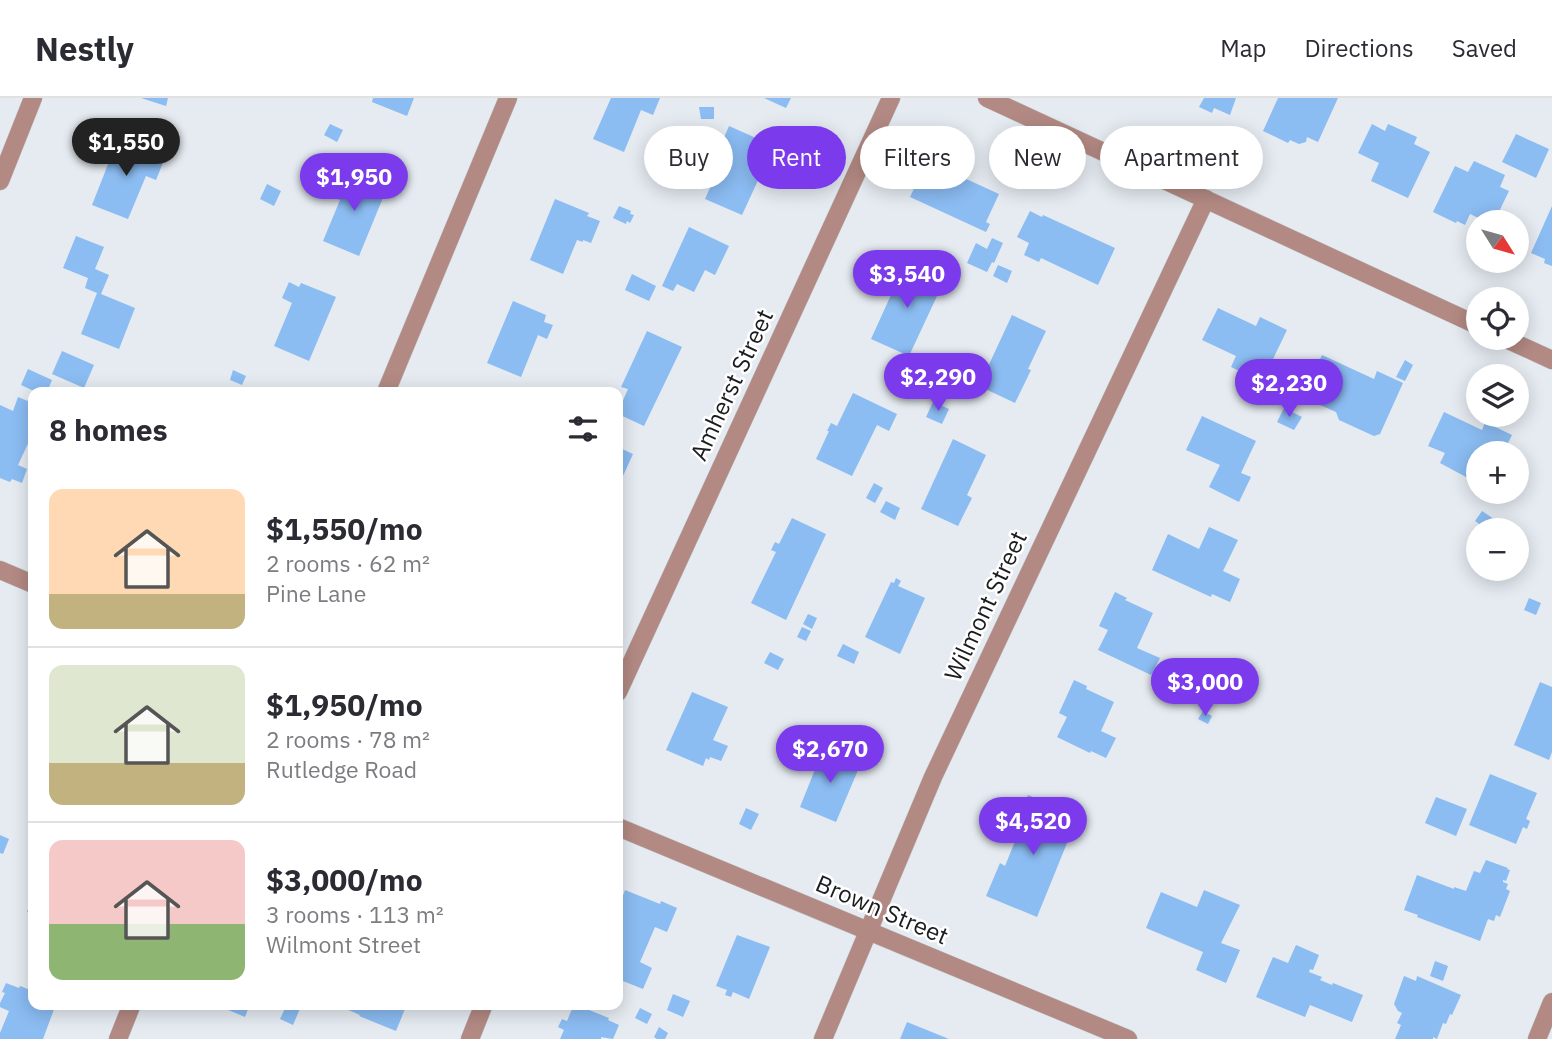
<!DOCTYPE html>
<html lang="en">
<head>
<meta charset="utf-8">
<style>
  :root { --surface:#fff; --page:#f2f2f3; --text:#2b2b33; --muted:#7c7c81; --line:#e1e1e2; --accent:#7c3aed }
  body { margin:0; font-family:"IBM Plex Sans",sans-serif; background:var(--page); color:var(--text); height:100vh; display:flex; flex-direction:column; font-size:26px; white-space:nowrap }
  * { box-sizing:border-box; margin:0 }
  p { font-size:23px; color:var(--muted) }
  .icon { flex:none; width:38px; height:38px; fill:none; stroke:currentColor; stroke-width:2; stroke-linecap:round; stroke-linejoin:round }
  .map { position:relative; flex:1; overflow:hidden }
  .sheet { position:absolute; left:28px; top:289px; width:595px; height:623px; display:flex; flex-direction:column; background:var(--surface); border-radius:14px; box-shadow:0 4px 18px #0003 }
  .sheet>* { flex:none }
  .hud { position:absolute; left:644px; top:28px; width:665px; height:63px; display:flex; gap:14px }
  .needle { width:46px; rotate:127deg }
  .controls { position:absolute; left:1466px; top:112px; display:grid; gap:14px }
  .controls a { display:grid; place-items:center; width:63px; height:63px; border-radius:50%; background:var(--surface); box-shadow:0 4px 18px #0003; font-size:35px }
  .price { position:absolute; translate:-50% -60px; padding:0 16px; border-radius:24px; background:var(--accent); color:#fff; font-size:23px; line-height:46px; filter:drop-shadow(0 2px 4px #0008) }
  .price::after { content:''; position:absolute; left:50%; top:42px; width:21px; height:16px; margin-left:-10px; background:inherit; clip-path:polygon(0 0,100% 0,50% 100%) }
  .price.active { background:#222; color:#fff }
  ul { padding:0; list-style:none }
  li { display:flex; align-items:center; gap:21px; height:175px; padding:0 21px }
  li+li { border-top:2px solid var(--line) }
  li span { display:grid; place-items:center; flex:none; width:196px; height:140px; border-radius:14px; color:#555 }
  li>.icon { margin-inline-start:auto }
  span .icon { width:84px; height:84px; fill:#fffc; stroke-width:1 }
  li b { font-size:30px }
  h2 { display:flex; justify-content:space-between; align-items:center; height:84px; padding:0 21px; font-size:30px }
  .chip { padding:0 24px; border-radius:32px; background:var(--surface); box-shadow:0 4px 18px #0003; font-size:24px; line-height:63px }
  .chip.active { background:var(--accent); color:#fff }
  header { display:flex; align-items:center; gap:42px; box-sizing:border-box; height:98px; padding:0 35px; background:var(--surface); border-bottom:2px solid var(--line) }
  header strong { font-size:33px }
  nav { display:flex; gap:38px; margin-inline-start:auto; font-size:24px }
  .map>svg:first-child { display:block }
  .building { fill:#8bbcf2 }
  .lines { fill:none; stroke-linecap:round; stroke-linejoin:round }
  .minor-casing { stroke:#c0c6cb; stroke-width:19 }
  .minor { stroke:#b38983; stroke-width:18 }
  .labels { text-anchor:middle; stroke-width:5; stroke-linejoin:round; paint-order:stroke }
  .street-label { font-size:24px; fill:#1a1c1e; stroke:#fff }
</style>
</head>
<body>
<header>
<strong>Nestly</strong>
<nav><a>Map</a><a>Directions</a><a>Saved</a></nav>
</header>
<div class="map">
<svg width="1552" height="941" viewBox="0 0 1552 941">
  <rect width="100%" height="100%" fill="#e5ebf1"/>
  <!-- building -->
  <path class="building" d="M141 0H168L166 8Z
    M373 0H414L407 18 372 4Z
    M611 0H660L653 17 641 12 624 54 593 41Z
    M764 0H791L786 10Z
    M1204 0H1236L1230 17 1214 10 1212 15 1199 9Z
    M1278 0H1338L1318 44 1307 39 1306 44 1299 46 1290 42 1288 45 1263 33Z
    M699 9H714V21H701Z
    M330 26 343 32 337 44 324 37Z
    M1372 26 1385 33 1388 26 1417 39 1414 46 1430 54 1408 100 1371 83 1379 65 1358 55Z
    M729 28 774 48 742 117 705 101 729 47 722 44Z
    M1516 36 1549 51 1536 80 1502 64Z
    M118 41 155 56 154 58 164 62 156 82 146 78 128 121 92 107Z
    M927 63 999 96 986 124 990 126 986 134 910 99Z
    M1474 63 1505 77 1500 89 1509 93 1494 124H1487L1470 116 1465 127 1457 123 1456 125 1433 114 1455 68 1468 74Z
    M351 76 387 90 359 158 323 143 340 102 332 99 341 77 349 80Z
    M267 86 281 93 274 108 260 101Z
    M555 101 589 115 587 118 600 123 591 145 583 142V144L577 142 563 176 530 162Z
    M619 108 631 113 630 116 634 117 630 125 627 123 626 126 613 120Z
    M1552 108V168L1544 165 1545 161 1531 155Z
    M1030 113 1042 119 1043 117 1115 150 1098 187 1041 160 1039 164 1024 157 1029 145 1017 139Z
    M689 129 729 148 715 177 705 172 694 194 677 186 673 193 662 188Z
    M76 138 104 149 95 171 109 177 101 196 135 210 119 251 81 236 97 195 85 190 88 180 63 170Z
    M992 140 1003 145 994 165 992 164 987 174 967 165 976 145 987 151Z
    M905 166 944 183 909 258 871 241Z
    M998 167 1012 173 1007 185 993 178Z
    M632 176 656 188 649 203 625 192Z
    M289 184 299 189 301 185 336 199 309 263 274 248 292 205 282 200Z
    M513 203 546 217 544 224 553 227 547 241 538 237 521 279 487 265Z
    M1218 210 1256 228 1260 219 1287 232 1262 284 1231 269 1236 258 1202 242Z
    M1012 217 1046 233 1028 271 1031 272 1015 305 979 288Z
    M647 233 682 249 644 328 618 316V314L628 291 621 289Z
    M62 253 94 267 84 290 52 276Z
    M1322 257 1374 281 1377 273 1403 285 1380 336 1374 338 1339 322 1336 314 1302 299Z
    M1405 262 1413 267 1405 283 1396 279Z
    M28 271 52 282 47 294H36L21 287Z
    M925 271 937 276 930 289 913 281 918 272 924 275Z
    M233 272 246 278 242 287 230 282Z
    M947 281 956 284 951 297 941 294Z
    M853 295 897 316 889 333 877 327 852 378 816 361 829 333H827L831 325 837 328Z
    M18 299 33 305V335L18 367 27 371 22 385 12 381 10 384 0 380V307L13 313Z
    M933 304 949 311 942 326 926 319Z
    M1284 310 1302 319 1294 332 1277 324Z
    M1444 314 1482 332 1485 324 1512 337 1503 355H1479V386L1440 365 1445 355 1428 348Z
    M1202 318 1256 343 1241 375 1251 379 1239 404 1209 389 1220 367 1186 352Z
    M953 341 986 357 967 397 972 400 958 428 921 411Z
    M618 349 633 356 618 389Z
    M874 385 883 390 875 405 866 400Z
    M886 403 900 410 895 422 880 414Z
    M1482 413 1494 421 1486 431 1475 423Z
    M792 420 826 436 786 522 751 505 776 454 771 452 775 444 779 446Z
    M1209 429 1238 442 1223 473 1240 481 1230 504 1212 496 1211 499 1152 472 1168 436 1199 451Z
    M896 480 901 483 898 488 925 500 900 556 865 539 891 484 894 485Z
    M1115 494 1127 500 1125 502 1153 515 1137 550 1160 560 1151 577 1098 552 1108 532 1099 528Z
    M1529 500 1541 505 1536 517 1524 512Z
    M808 516 817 520 812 531 803 526Z
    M802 529 811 533 806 543 797 539Z
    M843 546 859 554 854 566 837 558Z
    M770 554 784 561 778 572 764 565Z
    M1074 582 1087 588 1086 591 1114 604 1101 633 1116 640 1106 660 1091 653 1090 655 1057 639 1067 619 1059 615Z
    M1540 584 1552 589V654L1549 662 1514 647Z
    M692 594 728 609 713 642 728 648 721 663 710 659 709 662 706 660 703 668 666 652Z
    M1203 613 1212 618 1208 626 1198 621Z
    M824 649 861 665 836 724 800 709Z
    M1490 676 1537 695 1526 721 1530 723 1527 731 1523 729 1516 746 1469 727Z
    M1028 697 1078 718 1037 819 986 798 1000 765 1005 768 1020 731 1015 729Z
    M1436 699 1467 711 1456 738 1425 725Z
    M746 710 759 716 751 732 739 726Z
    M0 737 9 741 3 756 0 755Z
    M1486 762 1508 770 1507 771 1510 772 1506 783 1503 782V784L1508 786 1506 791 1510 793 1500 819 1496 817 1494 823 1488 821 1480 843 1417 819 1418 817 1404 812 1417 777 1454 791V789L1466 793 1474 773 1480 775Z
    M625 792 660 806 661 803 677 810 667 834 655 829 640 864 652 870 643 891 618 881 619 877H618V811Z
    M1204 792 1240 807 1221 845 1240 852 1226 885 1196 872 1203 854 1146 830 1161 794 1197 809Z
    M33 799V816L27 814Z
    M737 837 770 849 749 901 733 894 731 899 725 897 727 892 716 888Z
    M1296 847 1319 857 1313 872 1310 871 1309 874 1322 879 1320 882 1332 887 1333 885 1363 897 1352 924 1310 907 1305 919 1256 899 1273 859 1288 865Z
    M1435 863 1448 868 1443 883 1430 878Z
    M1404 878 1416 883 1417 878 1461 897 1452 917 1450 916 1446 926 1443 925 1437 941 1433 939V941H1395L1401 927 1397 925 1402 915 1398 913 1394 906Z
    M6 885 19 890 20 888 33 893V906H56L43 941H0V935L9 913 0 909V905L5 895 2 894Z
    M673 896 690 903 683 919 667 912Z
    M214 906H250L245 919Z
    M287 906H302L293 927 280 921Z
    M348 906H407L396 933 359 918 360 917 346 911Z
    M574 906 609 920 608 922 619 927 613 941 601 939V941H560L564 932 558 929 562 921 567 923Z
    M640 910 652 916 647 926 635 920Z
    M907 924 949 941H900Z
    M659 929 668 935 665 941H657L654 939Z"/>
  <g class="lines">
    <!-- minor casing -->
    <g class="minor-casing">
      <path id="minor" d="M987 0 1479 228
        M0 83 33 0
        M1504 240 1552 262
        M386 294 508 0
        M0 472 33 486
        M618 594 891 0
        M618 729 1128 941
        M118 941 132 906
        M470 941 484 906
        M823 941 933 679 1206 101
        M1537 941 1552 904"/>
    </g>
    <!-- minor -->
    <use href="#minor" class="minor"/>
  </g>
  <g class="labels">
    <!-- street labels -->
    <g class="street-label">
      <text transform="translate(732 287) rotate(-65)" y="8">Amherst Street</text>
      <text transform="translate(986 508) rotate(-65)" y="8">Wilmont Street</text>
      <text transform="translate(882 812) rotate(23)" y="8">Brown Street</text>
    </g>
  </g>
</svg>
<div class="controls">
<a><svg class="needle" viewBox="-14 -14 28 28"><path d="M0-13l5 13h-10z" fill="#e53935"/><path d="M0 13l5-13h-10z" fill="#7c7c81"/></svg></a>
<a><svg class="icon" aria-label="locate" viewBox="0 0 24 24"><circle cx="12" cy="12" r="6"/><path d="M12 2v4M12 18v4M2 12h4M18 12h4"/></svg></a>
<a><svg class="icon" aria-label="layers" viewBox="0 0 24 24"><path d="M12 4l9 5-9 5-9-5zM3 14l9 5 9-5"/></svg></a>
<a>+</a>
<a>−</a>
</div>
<b class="price active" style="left:126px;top:80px">$1,550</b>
<b class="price" style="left:354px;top:115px">$1,950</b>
<b class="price" style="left:907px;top:212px">$3,540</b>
<b class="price" style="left:938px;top:315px">$2,290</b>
<b class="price" style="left:1289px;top:321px">$2,230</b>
<b class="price" style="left:1205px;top:620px">$3,000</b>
<b class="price" style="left:830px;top:687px">$2,670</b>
<b class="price" style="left:1033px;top:759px">$4,520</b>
<div class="hud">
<a class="chip">Buy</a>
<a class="chip active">Rent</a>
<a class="chip">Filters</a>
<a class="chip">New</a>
<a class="chip">Apartment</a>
</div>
<section class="sheet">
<h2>8 homes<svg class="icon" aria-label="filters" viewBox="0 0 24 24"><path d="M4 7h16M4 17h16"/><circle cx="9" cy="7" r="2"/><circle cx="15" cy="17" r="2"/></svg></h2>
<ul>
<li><span style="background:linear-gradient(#ffd9b3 75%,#c2b280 0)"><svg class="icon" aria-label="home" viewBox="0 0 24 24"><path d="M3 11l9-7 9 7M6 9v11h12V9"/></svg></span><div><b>$1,550/mo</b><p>2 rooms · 62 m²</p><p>Pine Lane</p></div></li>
<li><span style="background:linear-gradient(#dfe7d0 70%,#c2b280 0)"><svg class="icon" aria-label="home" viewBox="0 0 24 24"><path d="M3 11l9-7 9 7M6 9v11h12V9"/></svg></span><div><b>$1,950/mo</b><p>2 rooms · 78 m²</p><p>Rutledge Road</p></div></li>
<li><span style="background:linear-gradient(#f6c9c9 60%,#8fb573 0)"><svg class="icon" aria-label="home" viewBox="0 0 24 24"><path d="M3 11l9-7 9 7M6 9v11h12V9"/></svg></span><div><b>$3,000/mo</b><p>3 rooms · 113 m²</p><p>Wilmont Street</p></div></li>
</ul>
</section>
</div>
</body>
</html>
